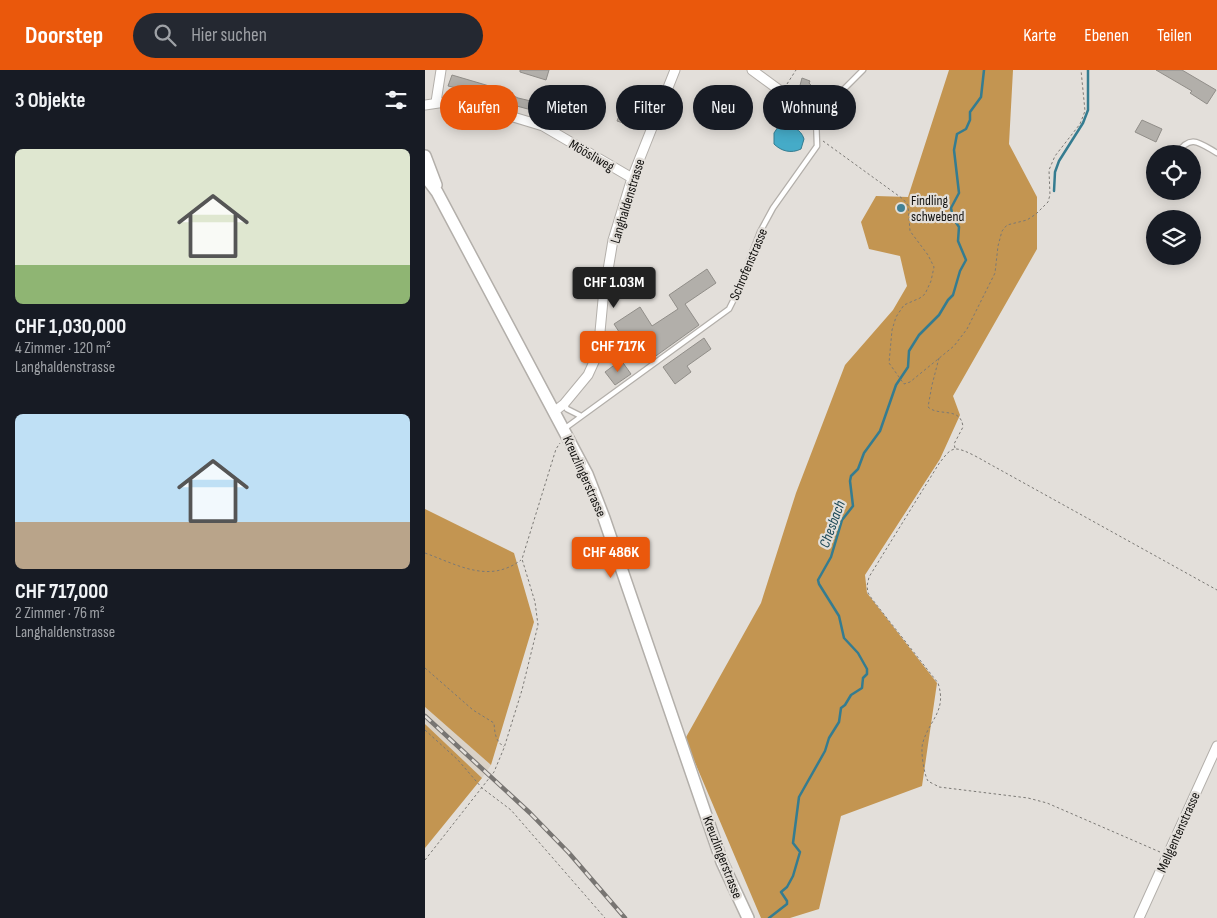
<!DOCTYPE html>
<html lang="de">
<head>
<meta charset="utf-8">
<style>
  :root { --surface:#171b24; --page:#242831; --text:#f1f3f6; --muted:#9ea1a6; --accent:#ea580c }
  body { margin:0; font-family:"Sofia Sans Condensed",sans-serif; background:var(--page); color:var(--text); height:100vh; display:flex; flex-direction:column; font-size:19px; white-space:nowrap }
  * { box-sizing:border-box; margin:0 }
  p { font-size:16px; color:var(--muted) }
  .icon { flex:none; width:28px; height:28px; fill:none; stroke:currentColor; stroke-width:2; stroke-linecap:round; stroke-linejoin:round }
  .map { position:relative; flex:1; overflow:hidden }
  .panel { display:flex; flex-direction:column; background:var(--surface); width:425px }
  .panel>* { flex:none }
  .guide { position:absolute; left:15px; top:15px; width:475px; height:45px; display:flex; gap:10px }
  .controls { position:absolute; left:721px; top:75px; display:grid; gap:10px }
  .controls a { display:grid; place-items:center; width:55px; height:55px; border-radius:50%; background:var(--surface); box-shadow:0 2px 12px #0003; font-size:25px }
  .price { position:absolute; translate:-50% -42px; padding:0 11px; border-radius:5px; background:var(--accent); color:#fff; font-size:16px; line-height:32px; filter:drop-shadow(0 1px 2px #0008) }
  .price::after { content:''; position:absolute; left:50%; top:30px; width:15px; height:11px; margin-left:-8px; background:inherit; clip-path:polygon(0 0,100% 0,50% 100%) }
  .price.selected { background:#222; color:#fff }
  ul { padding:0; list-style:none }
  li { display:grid; align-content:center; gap:10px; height:265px; padding:0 15px }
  li span { display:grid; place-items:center; height:155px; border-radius:8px; color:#555 }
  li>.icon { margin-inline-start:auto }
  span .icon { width:90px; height:90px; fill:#fffc; stroke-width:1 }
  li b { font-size:21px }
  h2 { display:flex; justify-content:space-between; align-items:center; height:60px; padding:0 15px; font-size:21px }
  .tag { padding:0 18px; border-radius:22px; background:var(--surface); box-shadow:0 2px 12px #0003; font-size:18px; line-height:45px }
  .tag.selected { background:var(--accent); color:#fff }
  header { display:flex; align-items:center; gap:30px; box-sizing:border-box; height:70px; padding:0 25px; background:var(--accent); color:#fff }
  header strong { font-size:24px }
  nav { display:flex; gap:28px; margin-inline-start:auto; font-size:18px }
  .search { width:350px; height:45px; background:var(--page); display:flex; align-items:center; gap:12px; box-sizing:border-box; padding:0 18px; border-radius:28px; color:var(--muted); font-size:19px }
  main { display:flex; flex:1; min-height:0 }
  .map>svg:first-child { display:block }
  .built { fill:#dad2c7 }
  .forest { fill:#c39551 }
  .water { fill:#45abc8; stroke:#357c90 }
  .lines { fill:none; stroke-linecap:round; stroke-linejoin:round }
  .stream { stroke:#357c90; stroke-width:2.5 }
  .building { fill:#b2afaa; stroke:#918e89 }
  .service-casing { stroke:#b3afaa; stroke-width:7 }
  .minor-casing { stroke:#b3afaa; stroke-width:11 }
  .tertiary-casing { stroke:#b3afaa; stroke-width:14 }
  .path { stroke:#7b7975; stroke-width:1; stroke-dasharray:2.5 2.5; stroke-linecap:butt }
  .service { stroke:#fff; stroke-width:4.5 }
  .minor { stroke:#fff; stroke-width:9 }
  .tertiary { stroke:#fff; stroke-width:11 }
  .rail-casing { stroke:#787572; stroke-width:4.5 }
  .rail { stroke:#e3dfda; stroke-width:2.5; stroke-dasharray:8; stroke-linecap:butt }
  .poi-dot { fill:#428195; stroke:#e3dfda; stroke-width:2 }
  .labels { text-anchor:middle; stroke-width:4.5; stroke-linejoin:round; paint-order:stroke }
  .street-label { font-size:14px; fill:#11100e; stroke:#e3dfda }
  .poi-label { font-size:14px; fill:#11100e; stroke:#e3dfda; text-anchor:start }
  .water-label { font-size:15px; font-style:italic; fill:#1a4654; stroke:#e3dfda }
</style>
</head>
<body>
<header>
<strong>Doorstep</strong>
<div class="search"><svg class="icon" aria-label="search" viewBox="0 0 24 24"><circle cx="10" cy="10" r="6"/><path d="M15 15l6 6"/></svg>Hier suchen</div>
<nav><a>Karte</a><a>Ebenen</a><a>Teilen</a></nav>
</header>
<main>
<section class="panel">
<h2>3 Objekte<svg class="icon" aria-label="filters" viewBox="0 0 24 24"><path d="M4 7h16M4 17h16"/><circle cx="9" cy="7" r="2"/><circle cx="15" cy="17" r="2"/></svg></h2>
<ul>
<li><span style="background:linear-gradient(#dfe7d0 75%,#8fb573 0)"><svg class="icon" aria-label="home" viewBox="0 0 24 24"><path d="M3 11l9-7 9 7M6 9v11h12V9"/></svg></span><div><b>CHF 1,030,000</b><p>4 Zimmer · 120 m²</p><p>Langhaldenstrasse</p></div></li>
<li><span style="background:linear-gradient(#bfe0f5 70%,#b9a48a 0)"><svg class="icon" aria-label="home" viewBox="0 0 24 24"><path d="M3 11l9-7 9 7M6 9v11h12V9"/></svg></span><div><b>CHF 717,000</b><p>2 Zimmer · 76 m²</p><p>Langhaldenstrasse</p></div></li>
</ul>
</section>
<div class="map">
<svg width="792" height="848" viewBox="0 0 792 848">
  <rect width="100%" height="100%" fill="#e3dfda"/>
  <!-- built -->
  <path class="built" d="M0 637 66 695 57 708 0 654Z"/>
  <!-- forest -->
  <path class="forest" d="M524 0H588L584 74 612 127V179L528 326 535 345 515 389 440 505 442 523 512 613 497 716 416 746 394 839 365 848H336L260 669 336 533 371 423 420 295 468 240 482 216 475 186 444 179 436 152 451 126 483 127Z
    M0 439 89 483 109 552 66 695 0 637Z
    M0 654 57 708 0 778Z"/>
  <!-- water -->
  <path class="water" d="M358 56C367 56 376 59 379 69L376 79C366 84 356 81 349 74V63L353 57Z"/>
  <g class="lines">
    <!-- stream -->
    <path class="stream" d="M629 121 630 102 634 91 658 53 663 40V0
      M344 848 362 834V831L356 822 362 817 368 806 375 782 368 773 374 727 400 681 404 668 414 652 416 638 420 635 426 625 437 618 438 608 442 604V599L433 583 419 568 414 546 394 514 393 510 406 487 417 450 428 436 425 411 426 406 433 399 439 383 455 361 471 315 483 297 484 281 494 265 514 245 523 230 528 225 535 201 541 190 533 171 534 157 528 148 526 138 534 123 529 80 532 64 541 59 545 50V42L556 27 559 0"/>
  </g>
  <!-- building -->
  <path class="building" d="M95 0H124L121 10 95 2Z
    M731 0H757L791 20 782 34 765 23 767 21Z
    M27 5 88 23 87 25 93 28 136 38 132 50 117 45 118 43 84 34 65 28 66 26 23 16Z
    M377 8 385 11 384 13 396 26 389 33 375 22 374 19Z
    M197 38 211 43 207 56 192 51Z
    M717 50 737 59 731 72 710 62Z
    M282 199 291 213 260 234 274 255 228 288 217 271 205 279 189 254 215 237 227 256 253 239 244 225Z
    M279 268 286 279 262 296 266 302 250 314 238 297Z
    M196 290 206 304 190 315 180 302Z"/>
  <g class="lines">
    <!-- service casing -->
    <g class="service-casing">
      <path id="service" d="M752 84C765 63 775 73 792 83
        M139 334 142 339 156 346
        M139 359 304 239 311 225 335 162 348 138 392 76 391 47 438 0"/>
    </g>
    <!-- minor casing -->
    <g class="minor-casing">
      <path id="minor" d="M327 0 391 47
        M11 32 16 0
        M0 35 27 31 42 33 118 56 207 108
        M130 341 139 334 163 305 173 283 178 230 188 170 207 108 250 0
        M714 848 792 676"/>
    </g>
    <!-- tertiary casing -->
    <g class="tertiary-casing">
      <path id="tertiary" d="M0 86 11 115
        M0 106 12 122 162 404 179 448 297 792 323 848"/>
    </g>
    <!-- path -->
    <path class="path" d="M362 14 371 0
      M398 71 478 129 483 135 485 161 503 185 509 197 506 211 500 224 495 228 479 235 471 247 467 260 464 293 479 314 485 312 529 276 542 259 570 203 573 176 577 161 582 155 602 150 611 144 623 132 625 125 624 100 630 86 655 54 660 41 656 0
      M514 288 507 315 503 337C514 347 536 336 538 357L529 374 530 378
      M0 483C33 495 64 514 96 490
      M0 598 48 640 69 653C70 664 70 670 79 677
      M0 660 33 690 57 718 86 740 180 848
      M735 782 622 733 603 728 514 717C511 715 506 713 503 711 499 705 495 679 498 672 505 649 522 641 513 613L447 529 443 523 442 516 444 507 515 392C519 388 523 380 530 379 539 378 562 393 570 397L792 520
      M0 790 69 702 79 678 97 620 113 555 110 532 97 489 131 379 135 373"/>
    <!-- service -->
    <use href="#service" class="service"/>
    <!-- minor -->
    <use href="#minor" class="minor"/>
    <!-- tertiary -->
    <use href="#tertiary" class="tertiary"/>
    <!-- rail casing -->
    <g class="rail-casing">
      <path id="rail" d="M0 646 105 743 144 783 200 848"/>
    </g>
    <!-- rail -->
    <use href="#rail" class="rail"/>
  </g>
  <!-- markers -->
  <circle class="poi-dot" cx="476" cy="138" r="5"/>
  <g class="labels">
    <!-- street labels -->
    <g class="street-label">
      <text transform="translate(167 85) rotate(30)" y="5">Möösliweg</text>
      <text transform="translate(202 131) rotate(-73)" y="5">Langhaldenstrasse</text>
      <text transform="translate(323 194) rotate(-67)" y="5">Schrofenstrasse</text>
      <text transform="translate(160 406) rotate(66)" y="5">Kreuzlingerstrasse</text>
      <text transform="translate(753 762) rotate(-66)" y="5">Mellgentenstrasse</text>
      <text transform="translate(298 787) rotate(69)" y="5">Kreuzlingerstrasse</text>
    </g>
    <!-- poi labels -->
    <g class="poi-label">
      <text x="486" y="135">Findling<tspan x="486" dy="16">schwebend</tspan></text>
    </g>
    <!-- water labels -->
    <g class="water-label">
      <text transform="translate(407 454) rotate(-70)" y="5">Chesbach</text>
    </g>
  </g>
</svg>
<div class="controls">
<a><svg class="icon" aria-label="locate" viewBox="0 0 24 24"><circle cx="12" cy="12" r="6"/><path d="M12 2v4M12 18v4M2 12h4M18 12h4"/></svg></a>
<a><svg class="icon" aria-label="layers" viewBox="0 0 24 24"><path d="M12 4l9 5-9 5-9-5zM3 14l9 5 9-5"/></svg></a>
</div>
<b class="price selected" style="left:189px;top:239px">CHF 1.03M</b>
<b class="price" style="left:193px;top:303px">CHF 717K</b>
<b class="price" style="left:186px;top:509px">CHF 486K</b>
<div class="guide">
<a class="tag selected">Kaufen</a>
<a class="tag">Mieten</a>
<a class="tag">Filter</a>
<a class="tag">Neu</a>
<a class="tag">Wohnung</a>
</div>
</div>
</main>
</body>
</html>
